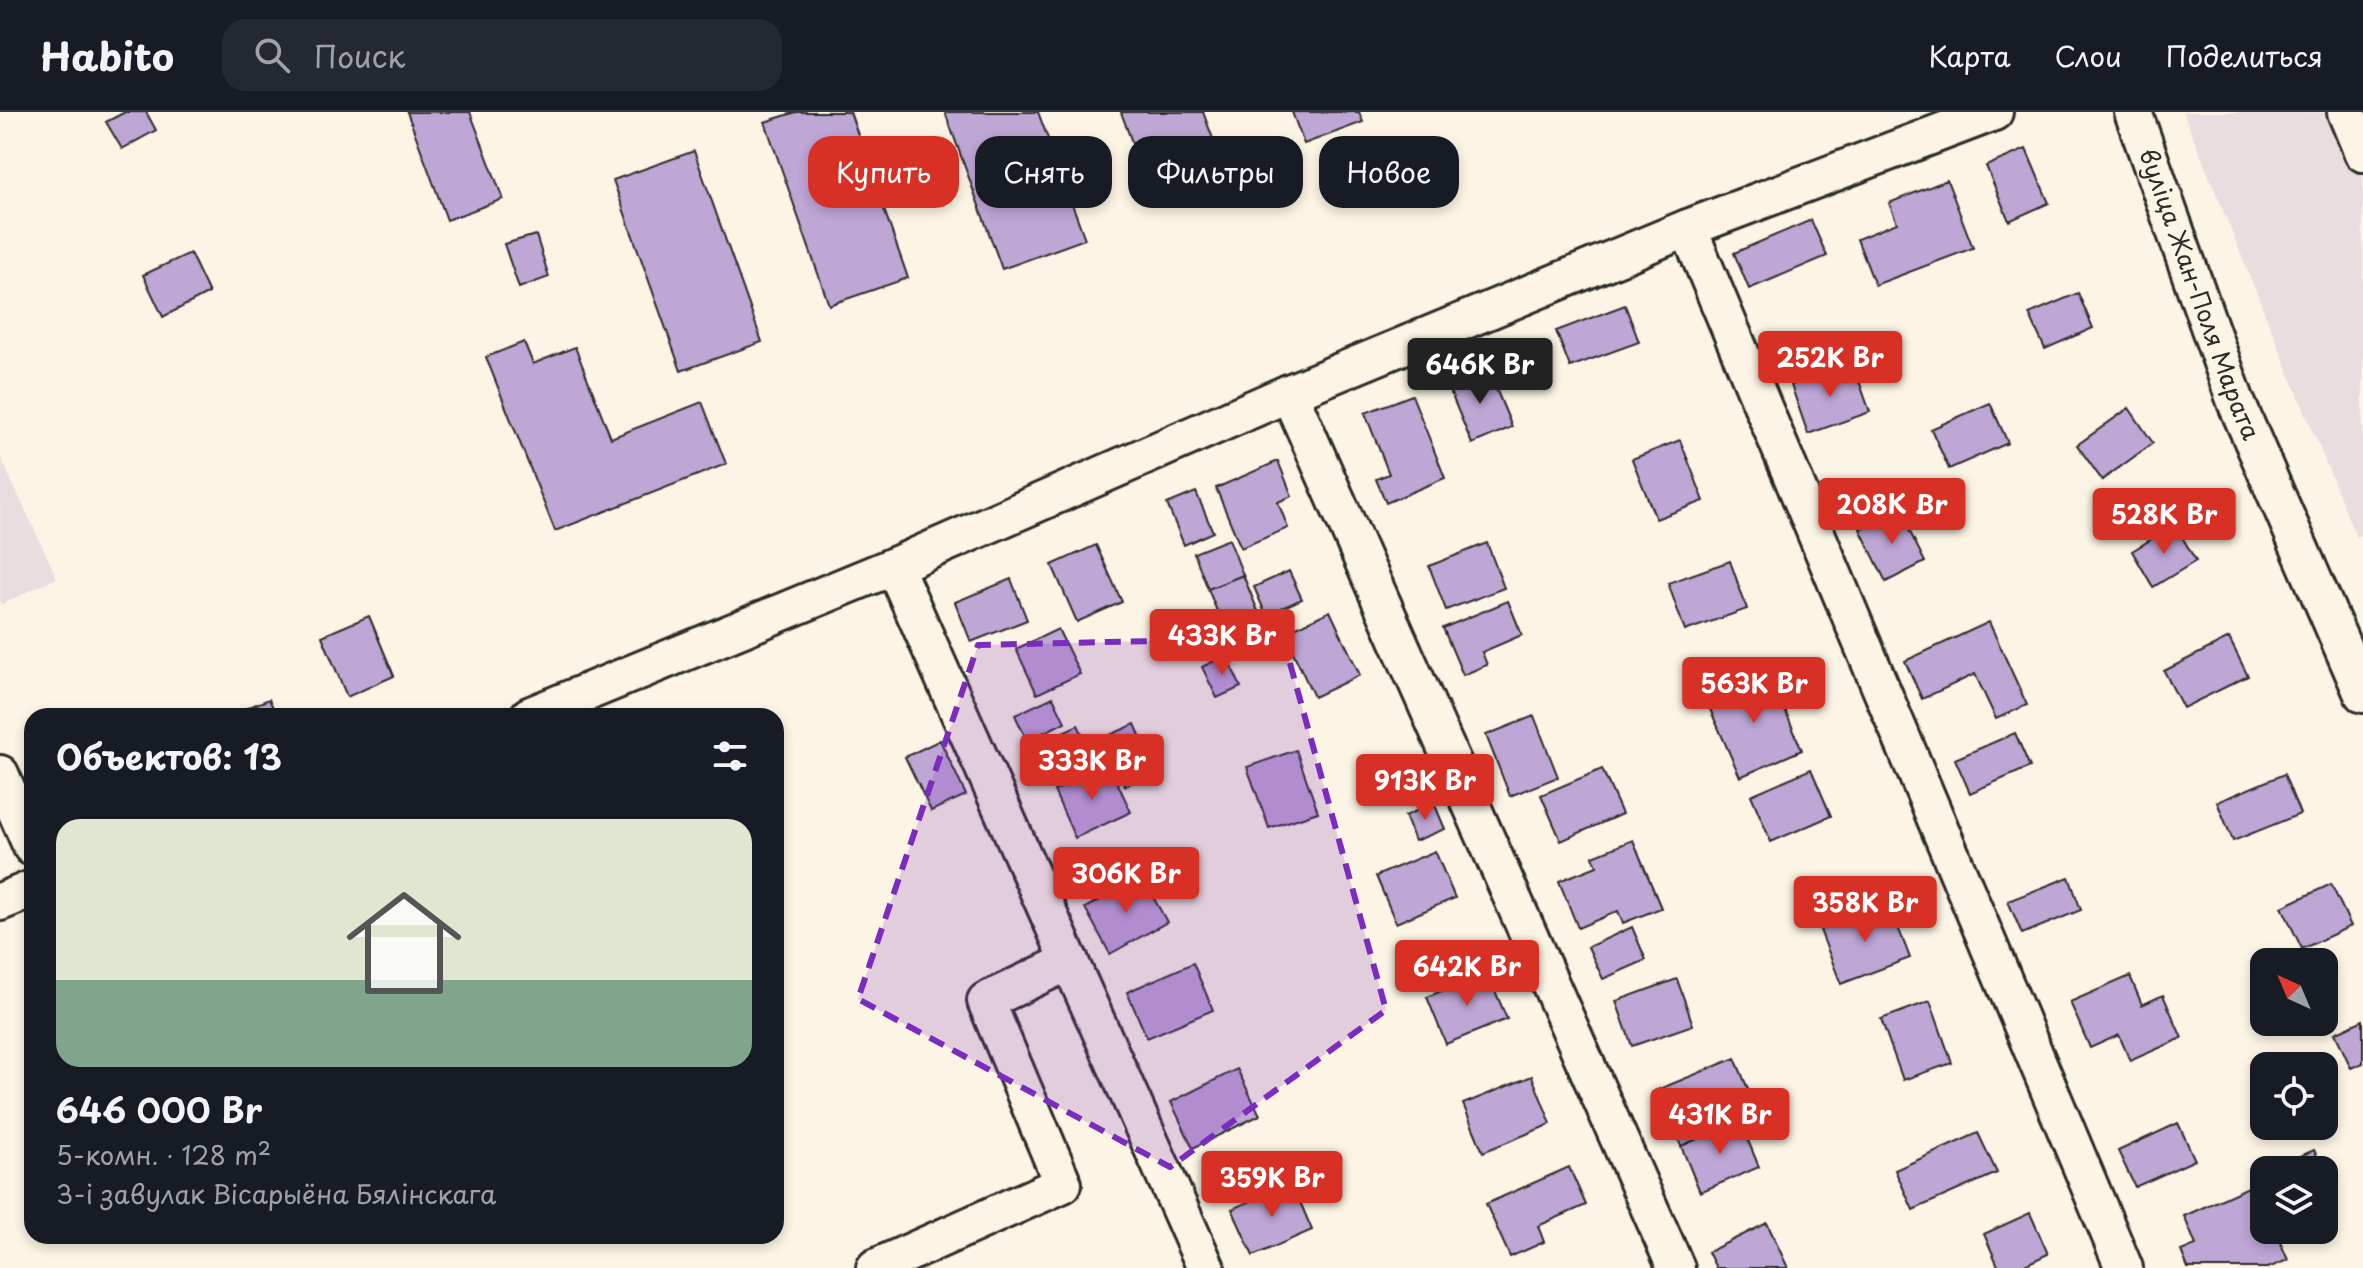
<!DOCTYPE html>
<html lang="ru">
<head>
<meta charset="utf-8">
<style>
  :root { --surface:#171b24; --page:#242831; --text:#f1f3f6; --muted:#9ea1a6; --line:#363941; --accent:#d93025 }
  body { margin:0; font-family:"Playpen Sans",sans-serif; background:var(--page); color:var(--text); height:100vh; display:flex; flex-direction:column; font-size:30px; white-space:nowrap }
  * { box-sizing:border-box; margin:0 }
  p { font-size:26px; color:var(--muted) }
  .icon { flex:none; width:44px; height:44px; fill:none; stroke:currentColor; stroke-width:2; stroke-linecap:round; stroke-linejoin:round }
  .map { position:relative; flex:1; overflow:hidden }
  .side { position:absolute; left:24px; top:596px; width:760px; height:536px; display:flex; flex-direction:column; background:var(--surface); border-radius:24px; box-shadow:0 4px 12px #0003 }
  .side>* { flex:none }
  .top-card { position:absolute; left:808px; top:24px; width:760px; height:72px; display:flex; gap:16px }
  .needle { width:52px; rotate:316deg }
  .tools { position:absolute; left:2250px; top:836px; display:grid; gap:16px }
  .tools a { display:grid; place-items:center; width:88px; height:88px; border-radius:16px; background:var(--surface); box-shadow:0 4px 12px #0003; font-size:40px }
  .price { position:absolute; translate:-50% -68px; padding:0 18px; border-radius:8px; background:var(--accent); color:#fff; font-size:26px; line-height:52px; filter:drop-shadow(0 2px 4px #0008) }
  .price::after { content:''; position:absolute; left:50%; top:48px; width:24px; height:18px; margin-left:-12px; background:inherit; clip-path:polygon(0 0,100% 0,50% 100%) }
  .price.selected { background:#222; color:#fff }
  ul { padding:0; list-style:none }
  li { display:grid; align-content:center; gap:16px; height:424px; padding:0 32px }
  li span { display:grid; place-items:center; height:248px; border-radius:24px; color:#555 }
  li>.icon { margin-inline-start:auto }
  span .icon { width:144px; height:144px; fill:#fffc; stroke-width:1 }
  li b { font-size:34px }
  h2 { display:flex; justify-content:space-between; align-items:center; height:96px; padding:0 32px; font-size:34px }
  .tag { padding:0 28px; border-radius:24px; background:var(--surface); box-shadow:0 4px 12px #0003; font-size:28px; line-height:72px }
  .tag.selected { background:var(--accent); color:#fff }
  header { display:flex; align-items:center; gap:48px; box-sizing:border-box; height:112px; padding:0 40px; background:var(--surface); border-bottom:2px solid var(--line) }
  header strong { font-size:38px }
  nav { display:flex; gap:44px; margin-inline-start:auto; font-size:28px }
  .search { width:560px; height:72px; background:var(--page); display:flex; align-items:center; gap:20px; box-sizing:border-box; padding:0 28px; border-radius:24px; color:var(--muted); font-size:30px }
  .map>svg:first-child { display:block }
  .built { fill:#e9dde0 }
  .building { fill:#bea6d5; stroke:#2b2b2b; stroke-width:2 }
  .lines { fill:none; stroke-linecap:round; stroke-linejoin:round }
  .minor-casing { stroke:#2b2b2b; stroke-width:42 }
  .minor { stroke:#fcf5e5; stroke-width:36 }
  .marked { fill:#7b2cbf; fill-opacity:0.2; stroke:#7b2cbf; stroke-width:6; stroke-dasharray:16 10; stroke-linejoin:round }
  .labels { text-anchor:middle; stroke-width:7; stroke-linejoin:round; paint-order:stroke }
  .street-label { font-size:24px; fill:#2b2b2b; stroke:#fcf5e5 }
</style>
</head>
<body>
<header>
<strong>Habito</strong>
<div class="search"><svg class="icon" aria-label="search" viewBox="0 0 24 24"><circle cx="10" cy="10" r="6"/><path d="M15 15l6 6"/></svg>Поиск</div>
<nav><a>Карта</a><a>Слои</a><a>Поделиться</a></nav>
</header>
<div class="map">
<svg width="2363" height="1156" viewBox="0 0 2363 1156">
  <rect width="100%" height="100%" fill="#fcf5e5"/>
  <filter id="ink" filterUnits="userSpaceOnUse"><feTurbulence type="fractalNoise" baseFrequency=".0125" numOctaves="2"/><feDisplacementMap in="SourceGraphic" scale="16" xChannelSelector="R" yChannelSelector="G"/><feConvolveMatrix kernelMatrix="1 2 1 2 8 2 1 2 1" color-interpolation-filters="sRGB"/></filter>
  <g filter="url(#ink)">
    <!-- built -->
    <path class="built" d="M2183 0H2363V422L2356 425Z
      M0 344 57 466 0 493Z"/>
    <!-- building -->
    <path class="building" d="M125 0H146L156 18 122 37 106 10Z
      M407 0H470L503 87 447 108Z
      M796 0H850L908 166 829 193 765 10Z
      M945 0H1038L1085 127 1002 157Z
      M1121 0H1203L1225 59 1152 86Z
      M1292 0H1359L1363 10 1304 32Z
      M2026 37 2049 91 2009 109 1986 54Z
      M694 39 762 230 681 259 613 68Z
      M1947 68 1973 136 1875 173 1857 127 1897 111 1889 91Z
      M1811 108 1827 144 1749 177 1734 141Z
      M536 123 549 165 519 176 504 132Z
      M190 141 209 181 163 205 143 163Z
      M2078 181 2093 216 2045 237 2029 202Z
      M1625 193 1639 230 1570 255 1556 219Z
      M524 230 533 252 575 235 611 326 702 290 726 352 555 419 486 245Z
      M1853 252 1870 300 1808 322 1791 273Z
      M1487 255 1512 315 1472 332 1447 272Z
      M1412 283 1445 366 1386 391 1376 367 1389 362 1365 301Z
      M1990 291 2008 331 1949 357 1931 317Z
      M2129 296 2153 331 2102 368 2077 333Z
      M1680 328 1704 389 1656 407 1632 347Z
      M1278 349 1292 384 1278 390 1288 416 1241 436 1216 376Z
      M1196 380 1213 420 1184 433 1167 392Z
      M1899 398 1925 450 1886 470 1860 417Z
      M2175 413 2196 449 2153 475 2132 439Z
      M1229 427 1243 463 1208 477 1194 441Z
      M1487 431 1504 476 1446 498 1429 454Z
      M1096 433 1122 490 1077 510 1052 453Z
      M1730 449 1747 497 1685 519 1668 471Z
      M1289 459 1302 487 1266 503 1254 475Z
      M1243 463 1260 504 1225 519 1208 477Z
      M1011 467 1027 508 971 530 955 490Z
      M1508 489 1522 523 1482 540 1487 553 1463 563 1443 516Z
      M1330 499 1360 563 1314 585 1284 521Z
      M369 504 394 564 347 585 322 524Z
      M1989 510 2027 593 1996 607 1975 562 1922 587 1905 549Z
      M1058 517 1080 562 1037 582 1016 537Z
      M2229 526 2248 564 2183 596 2164 559Z
      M1226 543 1241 575 1217 586 1202 555Z
      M1769 561 1802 638 1740 665 1706 588Z
      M1053 585 1065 610 1027 629 1015 603Z
      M269 587 277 604H230L229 603Z
      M1534 604 1558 665 1510 684 1486 623Z
      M1135 612 1156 660 1125 674 1103 626Z
      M1078 613 1090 638 1049 657 1037 632Z
      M2015 621 2030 655 1970 681 1955 647Z
      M940 628 966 683 931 699 905 645Z
      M1296 638 1318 700 1269 716 1247 655Z
      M1109 653 1131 700 1075 726 1054 679Z
      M1602 657 1622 702 1561 729 1541 683Z
      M1811 657 1831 704 1771 730 1751 683Z
      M2284 662 2300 702 2233 729 2217 690Z
      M1434 691 1445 717 1415 729 1405 704Z
      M1633 728 1661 796 1623 811 1618 799 1578 816 1559 769 1597 754 1593 744Z
      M1435 739 1455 786 1396 811 1376 764Z
      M1142 765 1167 810 1110 842 1085 796Z
      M2069 765 2081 798 2022 822 2008 789Z
      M2331 772 2351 814 2302 837 2282 795Z
      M1889 792 1910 846 1841 872 1820 818Z
      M1632 815 1646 848 1603 867 1588 835Z
      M1193 851 1213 898 1147 926 1127 880Z
      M1487 860 1507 907 1446 932 1427 885Z
      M2130 864 2142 893 2163 883 2182 926 2130 949 2119 923 2090 936 2070 890Z
      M1677 867 1693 913 1632 934 1616 889Z
      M1930 889 1952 951 1903 968 1881 907Z
      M2363 908V951L2351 956 2335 921Z
      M1735 946 1758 1001 1681 1034 1657 978Z
      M1237 957 1260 1003 1193 1036 1171 990Z
      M1532 964 1551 1012 1483 1040 1463 992Z
      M1740 1009 1759 1055 1700 1080 1681 1034Z
      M2178 1011 2195 1048 2135 1075 2118 1039Z
      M1978 1021 1997 1061 1913 1098 1895 1058Z
      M2314 1038 2323 1058H2268Z
      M1569 1055 1586 1093 1538 1114 1544 1130 1510 1145 1486 1092Z
      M2324 1060 2337 1090 2324 1096Z
      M1292 1071 1312 1118 1253 1144 1232 1097Z
      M2255 1072 2264 1092V1118H2275L2288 1148 2268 1156H2188L2181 1139 2196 1133 2184 1104Z
      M2030 1101 2048 1142 2018 1156H1999L1984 1122Z
      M1767 1111 1788 1156H1716L1708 1140Z"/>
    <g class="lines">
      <!-- minor casing -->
      <g class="minor-casing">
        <g id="minor">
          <path id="s1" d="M2133 0 2236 290 2363 582"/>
          <path d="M2346 0 2363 41"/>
          <path d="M1688 116 2124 1156"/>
          <path d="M1289 281 1676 1156"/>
          <path d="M894 454 1206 1156"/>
          <path d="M529 604 894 454 1289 281 1688 116 1994 0"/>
          <path d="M0 662 32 735"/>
          <path d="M0 790 32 777"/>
          <path d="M875 1156 1063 1072 986 889 1070 849"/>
        </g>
      </g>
      <!-- minor -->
      <use href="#minor" class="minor"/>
    </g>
  </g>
  <!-- marked area -->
  <path class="marked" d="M1283 526 1386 898 1170 1055 858 887 978 533Z"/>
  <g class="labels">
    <!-- street labels -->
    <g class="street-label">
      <text dy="8" stroke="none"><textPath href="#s1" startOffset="194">вуліца Жан-Поля Марата</textPath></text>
    </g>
  </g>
</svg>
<div class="tools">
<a><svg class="needle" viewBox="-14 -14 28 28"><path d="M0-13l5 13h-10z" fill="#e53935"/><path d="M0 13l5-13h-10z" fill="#9ea1a6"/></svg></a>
<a><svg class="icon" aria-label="locate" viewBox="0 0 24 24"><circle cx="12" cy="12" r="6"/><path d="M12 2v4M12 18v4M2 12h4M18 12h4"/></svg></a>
<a><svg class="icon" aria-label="layers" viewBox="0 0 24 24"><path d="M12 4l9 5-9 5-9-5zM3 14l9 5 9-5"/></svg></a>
</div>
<b class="price" style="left:1830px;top:287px">252K Br</b>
<b class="price selected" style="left:1480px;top:294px">646K Br</b>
<b class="price" style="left:1892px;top:434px">208K Br</b>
<b class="price" style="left:2164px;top:444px">528K Br</b>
<b class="price" style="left:1222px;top:565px">433K Br</b>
<b class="price" style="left:1754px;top:613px">563K Br</b>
<b class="price" style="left:1092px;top:690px">333K Br</b>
<b class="price" style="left:1425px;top:710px">913K Br</b>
<b class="price" style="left:1126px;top:803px">306K Br</b>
<b class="price" style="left:1865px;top:832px">358K Br</b>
<b class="price" style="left:1467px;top:896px">642K Br</b>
<b class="price" style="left:1720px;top:1044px">431K Br</b>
<b class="price" style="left:1272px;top:1107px">359K Br</b>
<div class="top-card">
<a class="tag selected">Купить</a>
<a class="tag">Снять</a>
<a class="tag">Фильтры</a>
<a class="tag">Новое</a>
</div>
<section class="side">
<h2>Объектов: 13<svg class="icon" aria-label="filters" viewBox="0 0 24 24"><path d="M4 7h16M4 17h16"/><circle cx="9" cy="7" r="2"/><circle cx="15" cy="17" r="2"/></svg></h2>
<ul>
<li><span style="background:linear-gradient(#dfe7d0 65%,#7fa58c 0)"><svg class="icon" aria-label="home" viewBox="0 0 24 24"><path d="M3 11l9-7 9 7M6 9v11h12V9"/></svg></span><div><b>646 000 Br</b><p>5-комн. · 128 m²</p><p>3-і завулак Вісарыёна Бялінскага</p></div></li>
</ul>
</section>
</div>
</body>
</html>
